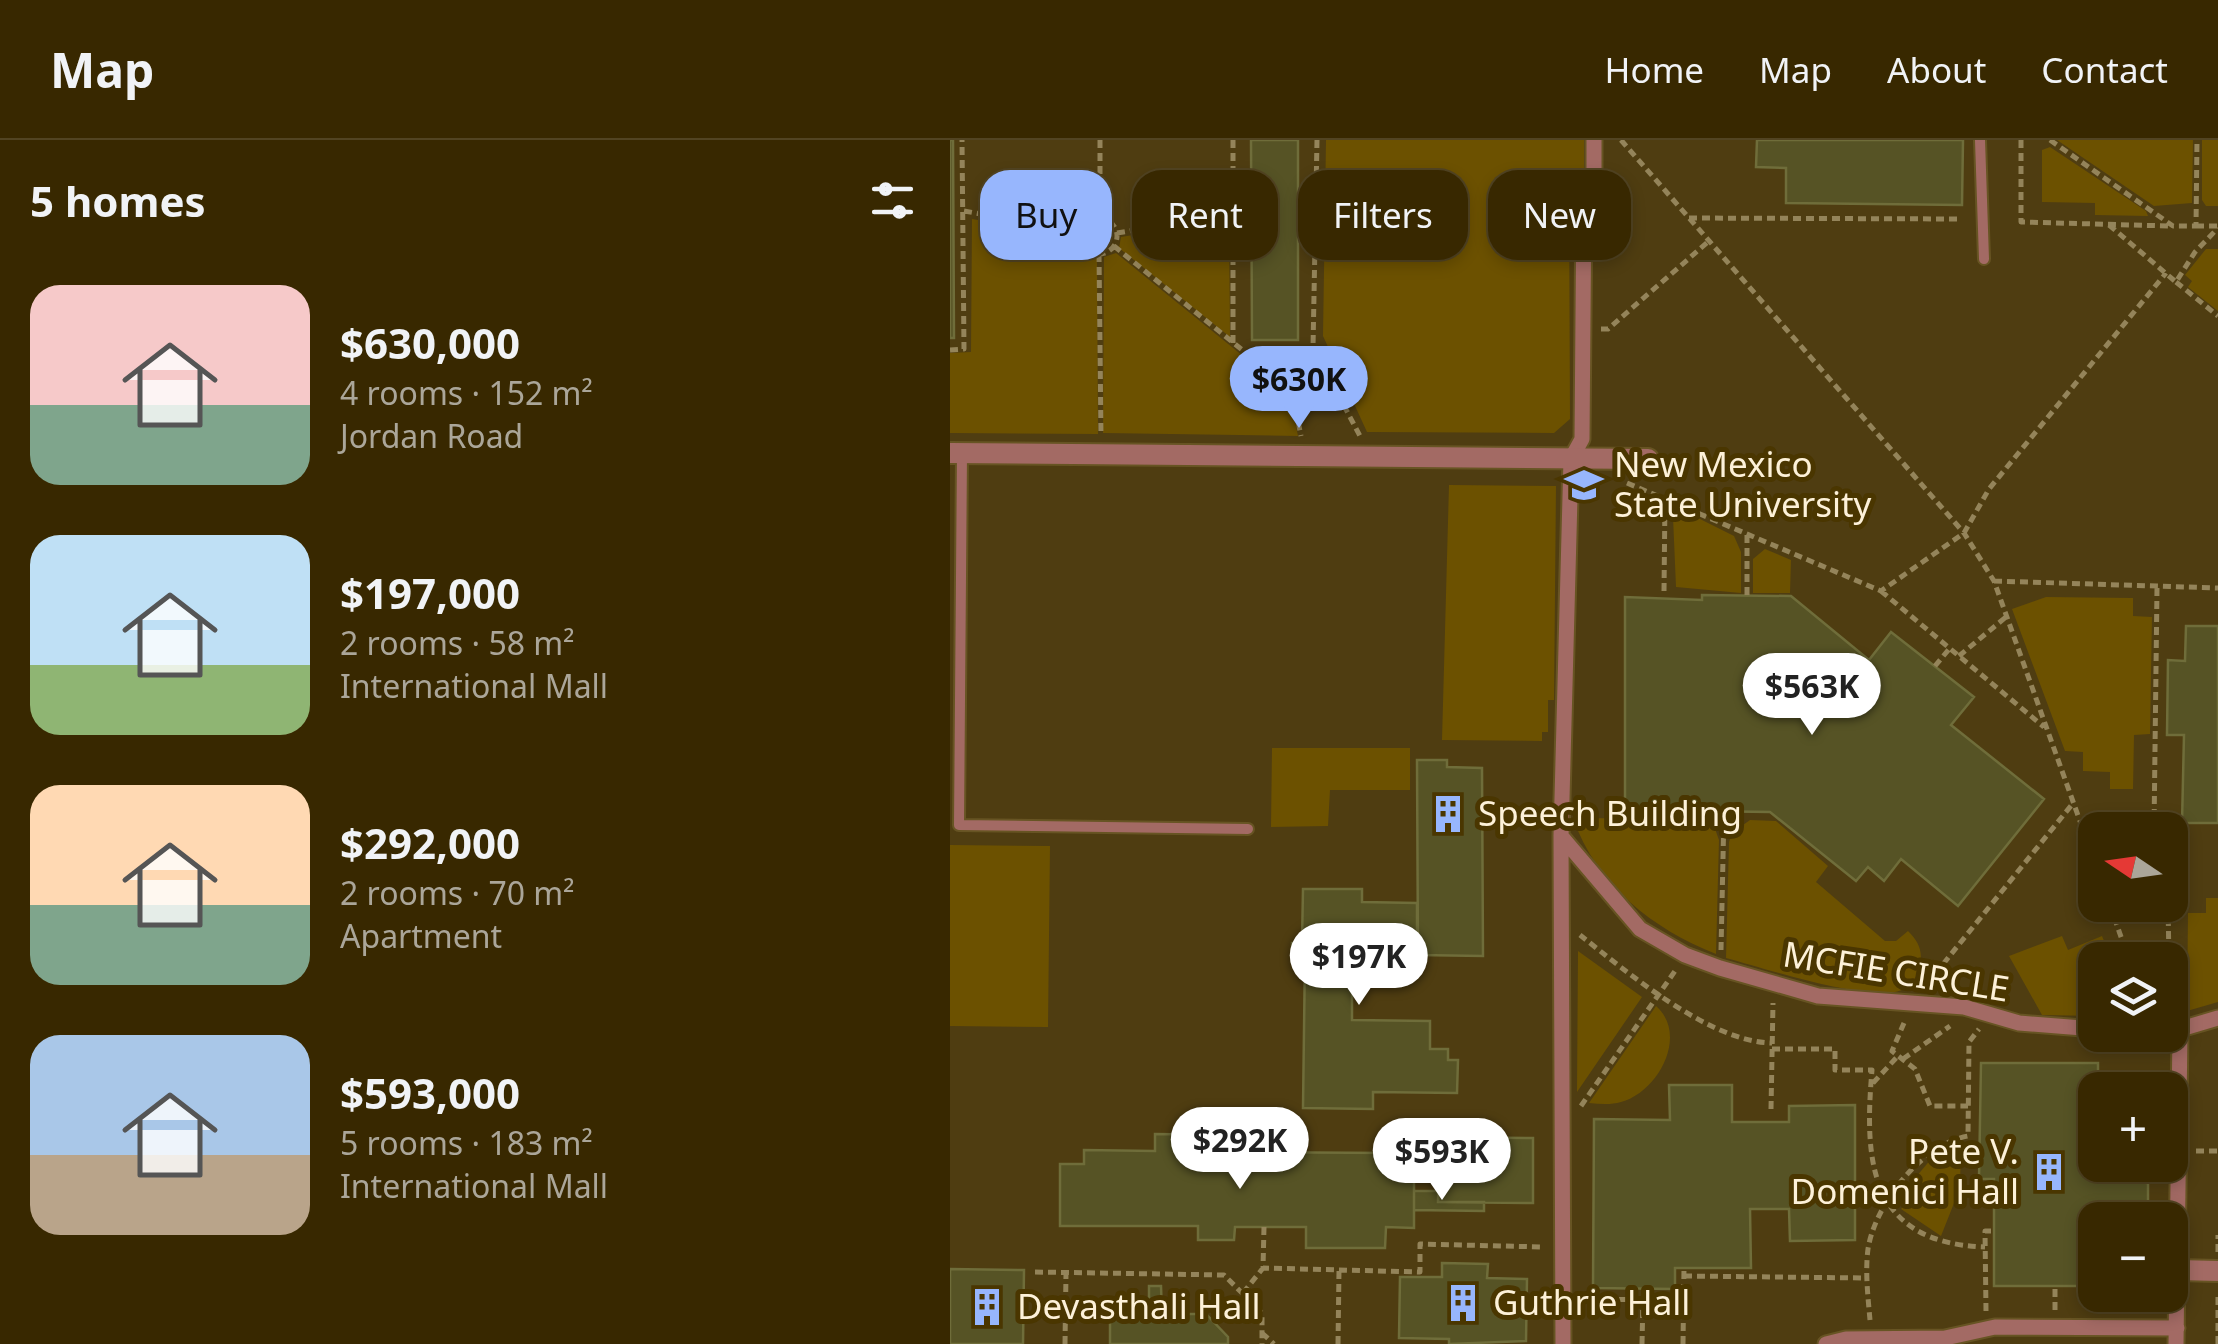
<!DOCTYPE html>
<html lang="en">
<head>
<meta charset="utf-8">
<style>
  :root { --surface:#382800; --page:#3f300a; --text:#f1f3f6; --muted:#aba699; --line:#524422; --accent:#97b6fd }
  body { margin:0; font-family:"Noto Sans",sans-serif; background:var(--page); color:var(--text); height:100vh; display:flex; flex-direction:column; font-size:38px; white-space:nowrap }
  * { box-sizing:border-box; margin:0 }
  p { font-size:32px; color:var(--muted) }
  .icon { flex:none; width:55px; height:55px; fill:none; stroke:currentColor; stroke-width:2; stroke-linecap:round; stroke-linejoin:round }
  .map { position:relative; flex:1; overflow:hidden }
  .sheet { display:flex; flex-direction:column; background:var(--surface); width:950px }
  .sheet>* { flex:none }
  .guide { position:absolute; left:30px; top:30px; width:950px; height:90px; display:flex; gap:20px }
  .needle { width:65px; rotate:283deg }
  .fabs { position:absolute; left:1128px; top:672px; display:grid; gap:20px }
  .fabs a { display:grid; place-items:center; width:110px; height:110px; border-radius:20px; background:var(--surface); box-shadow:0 5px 15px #0003,0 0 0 2px var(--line); font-size:50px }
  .price { position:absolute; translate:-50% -85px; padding:0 22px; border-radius:35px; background:#fff; color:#222; font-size:32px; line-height:65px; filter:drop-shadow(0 2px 5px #0008) }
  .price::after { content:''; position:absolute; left:50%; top:60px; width:30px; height:22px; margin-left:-15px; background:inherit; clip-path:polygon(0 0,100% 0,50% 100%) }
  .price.selected { background:var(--accent); color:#111 }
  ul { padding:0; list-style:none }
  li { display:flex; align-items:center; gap:30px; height:250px; padding:0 30px }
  li span { display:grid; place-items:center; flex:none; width:280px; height:200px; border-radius:30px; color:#555 }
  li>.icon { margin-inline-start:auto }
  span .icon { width:120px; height:120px; fill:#fffc; stroke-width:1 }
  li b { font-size:42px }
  h2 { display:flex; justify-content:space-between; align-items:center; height:120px; padding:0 30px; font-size:42px }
  .chip { padding:0 35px; border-radius:30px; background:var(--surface); box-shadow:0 5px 15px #0003,0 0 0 2px var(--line); font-size:35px; line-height:90px }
  .chip.selected { background:var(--accent); color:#111 }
  header { display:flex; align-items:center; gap:60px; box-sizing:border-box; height:140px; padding:0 50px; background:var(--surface); border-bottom:2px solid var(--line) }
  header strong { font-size:48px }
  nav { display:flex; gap:55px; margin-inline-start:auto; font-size:35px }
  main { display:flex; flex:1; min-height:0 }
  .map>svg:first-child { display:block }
  .built { fill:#4f3d11; fill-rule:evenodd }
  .green { fill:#6c5100 }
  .building { fill:#565325; stroke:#6f6d3a; stroke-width:2.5 }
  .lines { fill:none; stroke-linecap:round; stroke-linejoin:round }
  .service-casing { stroke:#675423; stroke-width:14 }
  .pedestrian-casing { stroke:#675423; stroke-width:19 }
  .minor-casing { stroke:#675423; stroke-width:24 }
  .path { stroke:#94845a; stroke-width:5; stroke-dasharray:8 5; stroke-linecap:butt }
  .service { stroke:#a36a64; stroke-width:10 }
  .pedestrian { stroke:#a36a64; stroke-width:15 }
  .minor { stroke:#a36a64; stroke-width:20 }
  .labels { text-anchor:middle; stroke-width:10; stroke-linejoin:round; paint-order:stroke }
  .poi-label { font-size:35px; fill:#fdf1d8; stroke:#4a3600; text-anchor:start }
  .street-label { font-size:35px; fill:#fdf1d8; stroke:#4a3600 }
</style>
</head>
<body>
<header>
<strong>Map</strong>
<nav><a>Home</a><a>Map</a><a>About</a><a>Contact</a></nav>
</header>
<main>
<section class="sheet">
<h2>5 homes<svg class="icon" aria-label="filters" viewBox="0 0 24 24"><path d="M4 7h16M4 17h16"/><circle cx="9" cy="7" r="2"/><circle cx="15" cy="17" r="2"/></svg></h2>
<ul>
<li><span style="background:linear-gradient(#f6c9c9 60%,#7fa58c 0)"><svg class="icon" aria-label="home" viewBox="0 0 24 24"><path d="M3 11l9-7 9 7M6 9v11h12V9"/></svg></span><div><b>$630,000</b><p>4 rooms · 152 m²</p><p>Jordan Road</p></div></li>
<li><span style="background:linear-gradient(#bfe0f5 65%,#8fb573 0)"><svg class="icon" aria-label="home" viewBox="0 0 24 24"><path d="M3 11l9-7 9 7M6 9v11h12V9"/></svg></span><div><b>$197,000</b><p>2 rooms · 58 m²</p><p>International Mall</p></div></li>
<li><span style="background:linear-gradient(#ffd9b3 60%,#7fa58c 0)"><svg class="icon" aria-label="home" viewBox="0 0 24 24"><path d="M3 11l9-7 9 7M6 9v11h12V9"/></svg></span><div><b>$292,000</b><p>2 rooms · 70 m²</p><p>Apartment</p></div></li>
<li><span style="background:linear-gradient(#a9c7e8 60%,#b9a48a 0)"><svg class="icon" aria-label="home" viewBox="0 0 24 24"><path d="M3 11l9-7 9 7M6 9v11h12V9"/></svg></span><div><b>$593,000</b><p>5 rooms · 183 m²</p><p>International Mall</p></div></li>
</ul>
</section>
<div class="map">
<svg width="1268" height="1204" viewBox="0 0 1268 1204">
  <rect width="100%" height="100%" fill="#4a3600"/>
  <!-- built -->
  <path class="built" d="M0 0H1268V1204H0ZM1145 690H1220V765H1145ZM1145 820H1220V895H1145ZM1145 950H1220V1025H1145ZM1145 1080H1220V1155H1145Z"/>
  <!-- green -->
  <path class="green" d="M376 0H634V43H619L620 279 604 293 417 292 373 196Z
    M1107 0H1243L1242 63 1204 66Z
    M1252 0H1268V66H1256L1252 60Z
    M1100 7 1196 71 1198 76 1145 75V63L1092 62V10Z
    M22 79 130 97 135 112 147 118 148 294 0 293V213L21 212Z
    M279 79 280 197 169 108 171 97Z
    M1256 109H1268V171L1238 147 1242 141 1235 135Z
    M166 113 309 229H335L348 296 153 293 154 117Z
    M499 345 606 346 604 560H598V592H592V601L492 600Z
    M734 371 784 396 791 412V453L726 447 723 377Z
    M815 409 841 420 840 453H803V419Z
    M1096 457 1183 458V476L1202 477 1200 594 1184 595 1183 649H1160V632L1133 631V612L1115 611 1062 469Z
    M322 608H460V650H380L378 686 321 687Z
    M623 678 748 679 764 686 769 700 766 814C703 789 646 745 623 678Z
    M800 680 826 681 878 726 866 742 935 801H946L958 791C968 801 973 810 970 825 968 838 958 850 945 852 901 857 820 830 776 818L779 702 782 693Z
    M0 705 100 706 98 887 0 886Z
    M1256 758H1268V862L1237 871 1238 773H1256Z
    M1112 796 1118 810 1152 796 1162 820H1145V876L1092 875 1059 816Z
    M628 811 692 857 627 952Z
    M706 866C739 895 708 952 671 962 661 965 650 964 639 963Z
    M1011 1001 1010 1048 991 1096 951 1069 957 1061 950 1056 987 1012Z"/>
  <!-- building -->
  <path class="building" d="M0 0H3L4 198H0Z
    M301 0H348V200H302Z
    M807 0H1013L1012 65 836 63V28L806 27Z
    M752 455 841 456 919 520 941 492 1024 557 1001 585 1094 659 1008 766 951 719 934 741 918 727 906 741 820 672 675 670V457L752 460Z
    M1236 486H1268V683H1232L1234 595H1217L1218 520 1235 521Z
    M467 620H497V627L532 628 533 816 468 815Z
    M353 749H412V762L467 763V809L412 808V814H402V880L480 881V909H498V920H508L507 953 423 952V969L353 968 355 814H342V803H352Z
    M1031 923H1148V949H1173L1145 950V1025H1169L1168 1041 1198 1043V1080H1145V1146H1044V1039H1029Z
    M719 945H782V982H839V966L905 965V1100L840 1101 839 1069H800L801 1128H725V1149L643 1148 644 979 720 980Z
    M205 994 272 995V1012L440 1013 439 1033H464V1088L436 1087 435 1108H356V1087H285L284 1100H248V1086H110V1024H134V1010L205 1011Z
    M489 997 583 998V1063L488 1062Z
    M464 1051H489L488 1062H534V1071L464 1070Z
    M492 1123 538 1124 537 1138 577 1139 576 1201 499 1204V1199L449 1198 450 1137H492Z
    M0 1129 74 1130 73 1204H0Z
    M199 1146H211L212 1174H256L278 1197V1204H160V1172H199Z"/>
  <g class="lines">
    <!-- service casing -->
    <g class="service-casing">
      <path id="service" d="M1030 0 1034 119
        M12 313 9 685 298 689"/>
    </g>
    <!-- pedestrian casing -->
    <g class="pedestrian-casing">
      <path id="pedestrian" d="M611 696 690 789 735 815 770 828 868 856 1014 867 1069 883 1145 889
        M1224 891 1268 878
        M613 1204 611 696 621 319 632 299 634 54H644V0
        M876 1204 896 1199 995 1198 1045 1187 1227 1188
        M1226 1204 1230 891"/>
    </g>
    <!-- minor casing -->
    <g class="minor-casing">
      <path id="minor" d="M0 313 698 319
        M1228 1130 1268 1131"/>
    </g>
    <!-- path -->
    <path class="path" d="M150 0V78
      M283 0V203
      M367 0 363 207 410 296
      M671 0 1014 393 1044 441 1145 723
      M1071 0V82L1220 86
      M1100 0 1223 86H1246L1247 0
      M14 71 132 92
      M739 78 1009 79
      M131 96a18 18 0 1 1 36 0a18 18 0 1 1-36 0Z
      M1159 85 1226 142 1245 112 1268 88
      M1246 86H1268
      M167 93 282 74
      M164 106 312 226H337L351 296
      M149 114 151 296
      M1226 142 1268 176
      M651 189H658L759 101
      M0 210 14 209 12 0
      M677 343 931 451 1014 393 1039 349 1216 133
      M1044 441 1268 448
      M714 451 715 359
      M931 451 1094 587
      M797 455V394
      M1009 516 1056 477
      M985 526 1000 508
      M1204 690 1207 448
      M1160 765 1179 820
      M1218 765 1219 820
      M630 795C678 833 760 902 822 903
      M771 810 774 672
      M1220 841 1226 873
      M977 844 1124 662
      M954 883 942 911 965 929 980 966H1018
      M822 909H885V930H922C914 1022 919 1103 1035 1107
      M953 919 1000 886
      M923 943 948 916
      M631 966 725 831
      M821 969 823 863
      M270 972V980H301V989L315 990
      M316 973V1012
      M1246 1011H1268
      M314 1087 313 1128 470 1132V1104L594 1107
      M1268 1112V1095
      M85 1132 274 1135 312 1173V1204
      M734 1136 917 1138
      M293 1153 313 1128
      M630 1159 733 1160
      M1105 1170V1146
      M1036 1171 1035 1091H1044
      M920 1180C918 1157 915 1132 918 1109 925 1064 972 1004 1018 996L1019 902 1029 889
      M312 1193 324 1204
      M115 1204 116 1133
      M388 1204 389 1130
      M692 1204 693 1159
      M733 1204 734 1128
      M1268 1204V1153"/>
    <!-- service -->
    <use href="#service" class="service"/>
    <!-- pedestrian -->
    <use href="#pedestrian" class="pedestrian"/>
    <!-- minor -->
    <use href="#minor" class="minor"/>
  </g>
  <!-- icons -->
  <defs>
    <g id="university-bare" transform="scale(3)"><path d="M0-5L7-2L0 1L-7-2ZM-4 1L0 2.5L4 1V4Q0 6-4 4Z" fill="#97b6fd" stroke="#4a3600" stroke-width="2.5" paint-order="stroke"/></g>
    <g id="building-bare" transform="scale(3)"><path d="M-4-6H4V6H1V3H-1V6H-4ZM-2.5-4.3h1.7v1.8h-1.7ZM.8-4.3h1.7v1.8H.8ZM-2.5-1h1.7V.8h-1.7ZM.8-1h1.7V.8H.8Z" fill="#97b6fd" stroke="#4a3600" stroke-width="2.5" paint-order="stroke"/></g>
  </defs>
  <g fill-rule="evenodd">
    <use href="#university-bare" x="634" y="345"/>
    <use href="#building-bare" x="498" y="674"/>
    <use href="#building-bare" x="1099" y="1032"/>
    <use href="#building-bare" x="513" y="1163"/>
    <use href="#building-bare" x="37" y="1167"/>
  </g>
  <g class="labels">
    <!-- poi labels -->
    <g class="poi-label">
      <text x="664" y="337">New Mexico<tspan x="664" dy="40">State University</tspan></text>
      <text x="528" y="686">Speech Building</text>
      <text x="1069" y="1024" text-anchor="end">Pete V.<tspan x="1069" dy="40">Domenici Hall</tspan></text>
      <text x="543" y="1175">Guthrie Hall</text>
      <text x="67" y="1179">Devasthali Hall</text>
    </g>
    <!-- street labels -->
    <g class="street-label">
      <text transform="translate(946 832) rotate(9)" y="12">MCFIE CIRCLE</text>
    </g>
  </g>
</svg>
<div class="fabs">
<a><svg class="needle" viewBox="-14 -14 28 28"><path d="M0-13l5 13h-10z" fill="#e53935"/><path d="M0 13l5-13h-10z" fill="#aba699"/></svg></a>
<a><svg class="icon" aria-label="layers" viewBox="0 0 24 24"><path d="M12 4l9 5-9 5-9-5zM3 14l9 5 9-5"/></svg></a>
<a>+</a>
<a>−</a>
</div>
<b class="price selected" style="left:349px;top:291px">$630K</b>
<b class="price" style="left:862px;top:598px">$563K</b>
<b class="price" style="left:409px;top:868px">$197K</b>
<b class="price" style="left:290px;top:1052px">$292K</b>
<b class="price" style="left:492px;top:1063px">$593K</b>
<div class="guide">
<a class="chip selected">Buy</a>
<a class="chip">Rent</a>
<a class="chip">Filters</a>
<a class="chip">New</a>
</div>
</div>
</main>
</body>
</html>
